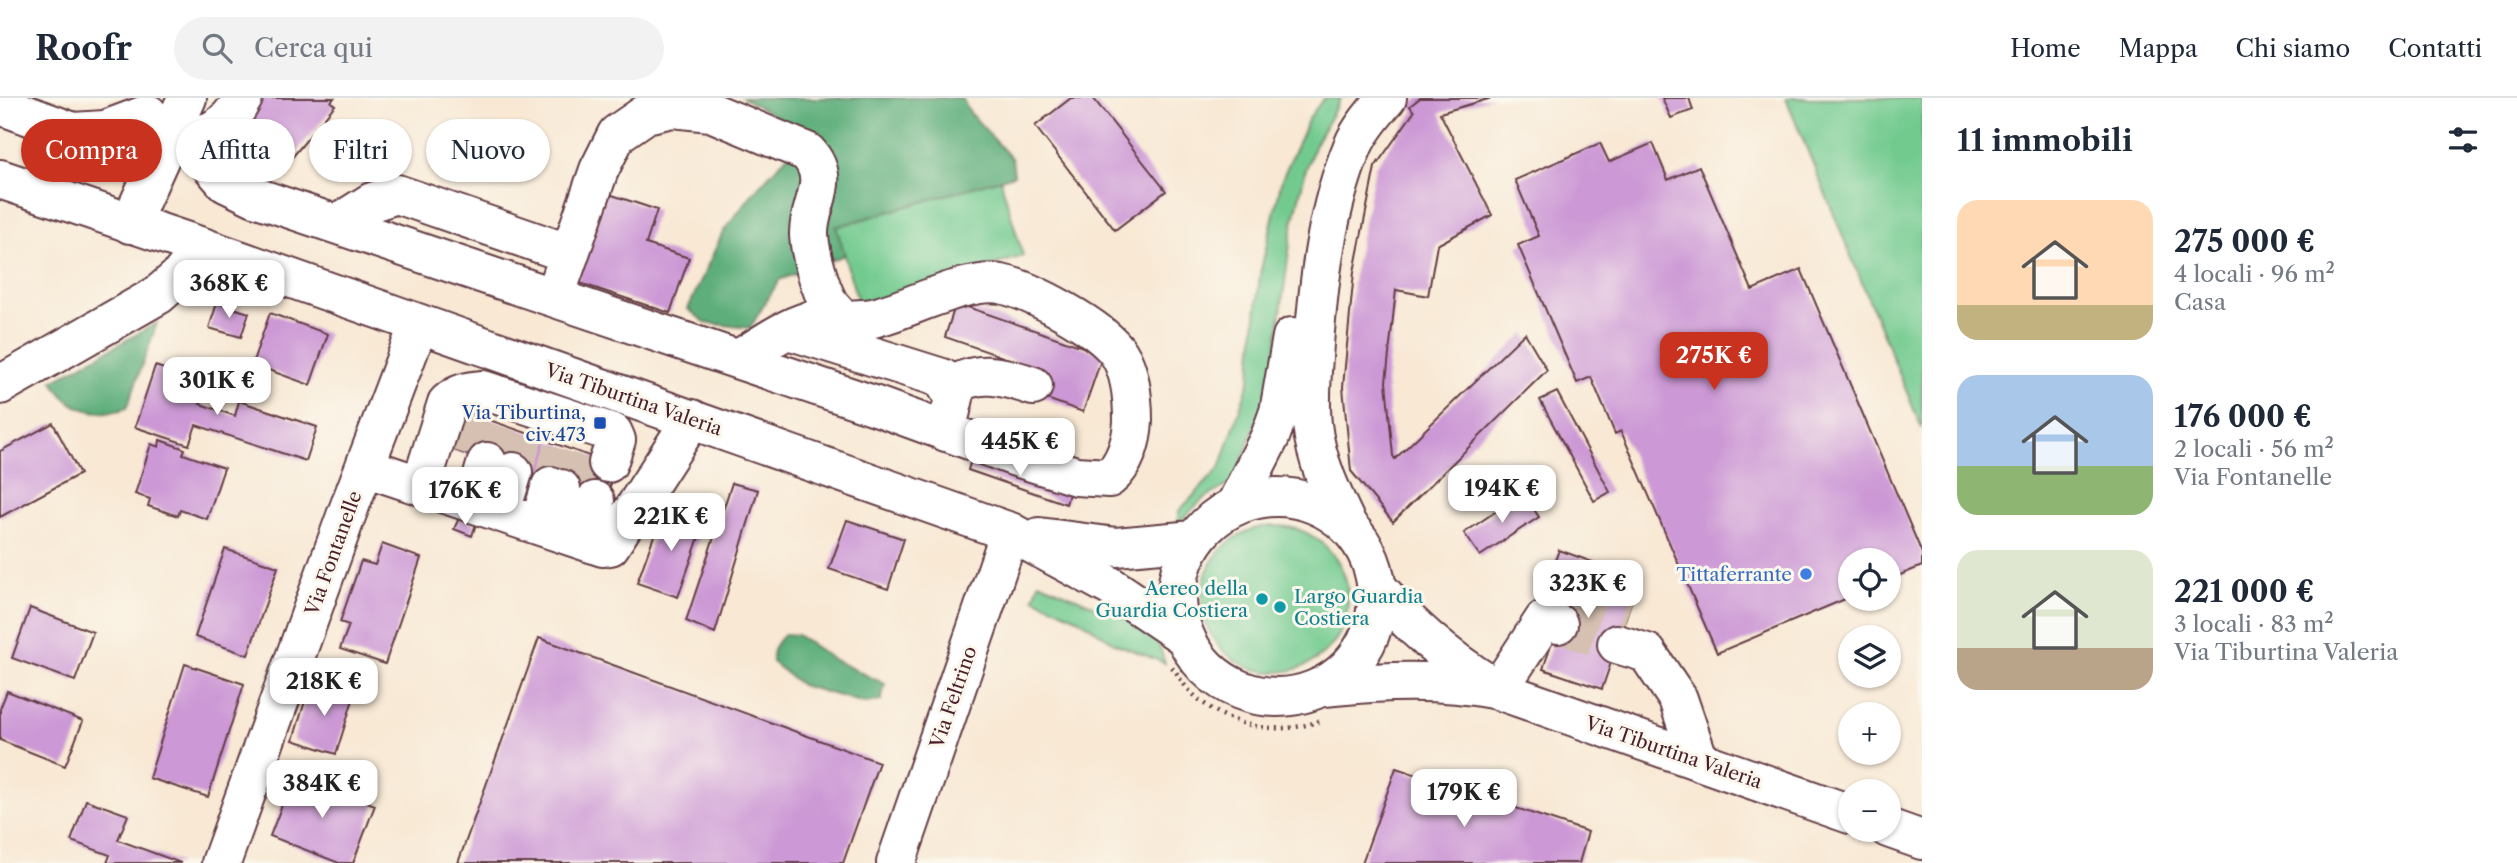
<!DOCTYPE html>
<html lang="it">
<head>
<meta charset="utf-8">
<style>
  :root { --surface:#fff; --page:#f2f2f3; --text:#1f2937; --muted:#747a83; --line:#e0e1e3; --accent:#c8321e }
  body { margin:0; font-family:"Libre Caslon Text",serif; background:var(--page); color:var(--text); height:100vh; display:flex; flex-direction:column; font-size:26px; white-space:nowrap }
  * { box-sizing:border-box; margin:0 }
  p { font-size:23px; color:var(--muted) }
  .icon { flex:none; width:38px; height:38px; fill:none; stroke:currentColor; stroke-width:2; stroke-linecap:round; stroke-linejoin:round }
  .map { position:relative; flex:1; overflow:hidden }
  .sheet { display:flex; flex-direction:column; background:var(--surface); width:595px }
  .sheet>* { flex:none }
  .top-card { position:absolute; left:21px; top:21px; width:665px; height:63px; display:flex; gap:14px }
  .fabs { position:absolute; left:1838px; top:450px; display:grid; gap:14px }
  .fabs a { display:grid; place-items:center; width:63px; height:63px; border-radius:50%; background:var(--surface); box-shadow:0 2px 5px #0004; font-size:35px }
  .price { position:absolute; translate:-50% -60px; padding:0 16px; border-radius:14px; background:#fff; color:#222; font-size:23px; line-height:46px; filter:drop-shadow(0 2px 4px #0008) }
  .price::after { content:''; position:absolute; left:50%; top:42px; width:21px; height:16px; margin-left:-10px; background:inherit; clip-path:polygon(0 0,100% 0,50% 100%) }
  .price.current { background:var(--accent); color:#fff }
  ul { padding:0; list-style:none }
  li { display:flex; align-items:center; gap:21px; height:175px; padding:0 35px }
  li span { display:grid; place-items:center; flex:none; width:196px; height:140px; border-radius:21px; color:#555 }
  li>.icon { margin-inline-start:auto }
  span .icon { width:84px; height:84px; fill:#fffc; stroke-width:1 }
  li b { font-size:30px }
  h2 { display:flex; justify-content:space-between; align-items:center; height:84px; padding:0 35px; font-size:30px }
  .pill { padding:0 24px; border-radius:32px; background:var(--surface); box-shadow:0 2px 5px #0004; font-size:24px; line-height:63px }
  .pill.current { background:var(--accent); color:#fff }
  header { display:flex; align-items:center; gap:42px; box-sizing:border-box; height:98px; padding:0 35px; background:var(--surface); border-bottom:2px solid var(--line) }
  header strong { font-size:33px }
  nav { display:flex; gap:38px; margin-inline-start:auto; font-size:24px }
  .search { width:490px; height:63px; background:var(--page); display:flex; align-items:center; gap:18px; box-sizing:border-box; padding:0 24px; border-radius:38px; color:var(--muted); font-size:26px }
  main { display:flex; flex:1; min-height:0 }
  .map>svg:first-child { display:block }
  .green { fill:#72ca8f; stroke:#5e745d; stroke-width:2 }
  .forest { fill:#5dae7a; stroke:#546652; stroke-width:2 }
  .building { fill:#cc98d5 }
  .lines { fill:none; stroke-linecap:round; stroke-linejoin:round }
  .minor-tunnel { stroke:#d5c0b2; stroke-width:38; stroke-dasharray:38 19; stroke-linecap:butt }
  .minor-casing { stroke:#643d44; stroke-width:42 }
  .major-casing { stroke:#643d44; stroke-width:42 }
  .highway-casing { stroke:#643d44; stroke-width:42 }
  .path { stroke:#643d44; stroke-width:4.5; stroke-dasharray:2 5; stroke-linecap:butt }
  .minor { stroke:#fff; stroke-width:38 }
  .major { stroke:#fff; stroke-width:38 }
  .highway { stroke:#fff; stroke-width:38 }
  .transit-dot { fill:#1a4fb4; stroke:#fbf7ec; stroke-width:2.5 }
  .shop-dot { fill:#3f7fe0; stroke:#fbf7ec; stroke-width:2.5 }
  .culture-dot { fill:#0f9aa8; stroke:#fbf7ec; stroke-width:2.5 }
  .labels { text-anchor:middle; stroke-width:6; stroke-linejoin:round; paint-order:stroke }
  .street-label { font-size:19px; fill:#4a1f2b; stroke:#fbf7ec }
  .transit-label { font-size:19px; fill:#164399; stroke:#fbf7ec; text-anchor:end }
  .shop-label { font-size:19px; fill:#366cbe; stroke:#fbf7ec; text-anchor:end }
  .culture-label { font-size:19px; fill:#0d838f; stroke:#fbf7ec; text-anchor:end }
</style>
</head>
<body>
<header>
<strong>Roofr</strong>
<div class="search"><svg class="icon" aria-label="search" viewBox="0 0 24 24"><circle cx="10" cy="10" r="6"/><path d="M15 15l6 6"/></svg>Cerca qui</div>
<nav><a>Home</a><a>Mappa</a><a>Chi siamo</a><a>Contatti</a></nav>
</header>
<main>
<div class="map">
<svg width="1922" height="765" viewBox="0 0 1922 765">
  <rect width="100%" height="100%" fill="#fbf7ec"/>
  <filter id="ink" filterUnits="userSpaceOnUse"><feTurbulence type="fractalNoise" baseFrequency=".0143" numOctaves="2"/><feDisplacementMap in="SourceGraphic" scale="14" xChannelSelector="R" yChannelSelector="G"/><feConvolveMatrix kernelMatrix="1 2 1 2 8 2 1 2 1" color-interpolation-filters="sRGB"/></filter>
  <filter id="wash" filterUnits="userSpaceOnUse"><feTurbulence type="fractalNoise" baseFrequency=".00686" numOctaves="4" result="noise"/><feDisplacementMap in="SourceGraphic" scale="28" xChannelSelector="R" yChannelSelector="G"/><feGaussianBlur stdDeviation="1.57" result="paint"/><feColorMatrix in="noise" values="0 0 0 0 0 0 0 0 0 0 0 0 0 0 0 0 0 1.4 0 .05"/><feComposite in="paint" operator="in"/></filter>
  <g filter="url(#wash)">
    <rect width="100%" height="100%" fill="#f8e8d4"/>
    <!-- green -->
    <path class="green" d="M1324 0H1341L1315 46 1305 74 1292 130 1273 276 1235 383 1203 401 1177 426 1179 413 1220 370 1250 281 1260 176 1282 81 1309 20Z
      M1786 0H1922V331Z
      M1000 80 1023 158 859 208 836 129Z
      M1202 501a73 73 0 1 1 146 0a73 73 0 1 1-146 0Z
      M1039 484 1125 521 1156 539 1165 565 1114 545 1079 521 1034 500Z"/>
    <!-- forest -->
    <path class="forest" d="M743 0H962L971 16 1012 61 1014 77 836 129 845 157 779 182 750 230 706 225 688 211 723 134 754 94 807 36Z
      M157 225 127 310C97 320 68 312 53 283Z
      M785 536 797 537 834 562 885 586 881 603 864 605 801 587 772 564C771 551 776 544 785 536Z"/>
    <g id="blocks">
      <!-- building -->
      <path class="building" d="M255 0H334L331 4 335 7 290 62 239 20Z
        M1071 0H1093L1166 93 1115 132 1035 28Z
        M1420 0H1492L1440 15 1492 117 1437 147 1428 198 1396 192 1386 284 1393 358 1395 361 1525 235 1547 272 1393 424 1351 373 1343 289 1354 174 1375 69 1414 14 1410 8Z
        M1662 0H1689L1693 12 1671 20Z
        M95 42 141 58 134 79 89 63Z
        M1600 45 1609 64 1653 45 1668 82 1699 68 1752 192 1801 171 1922 455V468L1888 482V462H1850V499L1717 555 1621 333 1615 336 1591 279 1577 285 1518 147 1539 138 1515 82Z
        M606 95 657 112 646 146 689 160 670 215 577 184Z
        M217 205 249 215 241 239 209 230Z
        M956 205 1103 256 1083 314 1041 299 1049 275 945 239Z
        M270 215 328 236 310 287 252 266Z
        M155 268 207 285 200 306 235 318 239 303 317 329 306 363 196 327 189 347 135 329Z
        M1557 294 1610 394 1594 403 1540 302Z
        M458 311 535 338 541 320 556 325 550 344 617 368 604 406 445 349Z
        M53 325 80 376 0 419V353Z
        M160 342 185 351 183 356 224 370 207 421 180 412 178 418 148 408 150 401 135 396 151 346 159 349Z
        M973 355 1071 389 1066 406 968 372Z
        M732 385 758 392 715 535 686 523Z
        M1523 395 1539 419 1480 458 1464 435Z
        M664 410 704 425 678 499 637 485Z
        M459 420 476 426 472 438 454 431Z
        M847 422 904 441 888 491 829 471Z
        M382 446 421 460 385 566 340 551 349 527 340 524 361 463 375 467Z
        M225 451 278 469 248 557 195 539Z
        M1559 452 1626 476 1622 488 1635 493 1602 591 1543 571 1572 484 1550 476Z
        M30 510 93 534 75 583 12 560Z
        M539 540 879 664 843 765H458Z
        M185 566 244 586 208 699 149 680Z
        M311 584 354 598 336 656 293 642Z
        M7 593 83 623 65 668 0 642V611Z
        M1396 670 1588 734 1579 765H1362Z
        M294 676 375 707 353 765H339L270 738Z
        M86 702 128 717 118 742 181 765H107L110 757 71 743Z"/>
    </g>
  </g>
  <g filter="url(#ink)">
    <use href="#blocks" fill-opacity="0" stroke="#643d44" stroke-width="2"/>
    <g class="lines">
      <!-- minor-tunnel -->
      <path class="minor-tunnel" d="M456 353 468 315
        M487 364 499 326
        M513 374 525 335
        M551 388 563 349
        M584 399 596 361
        M1567 500 1626 521
        M1558 526 1617 546"/>
      <!-- minor casing -->
      <g class="minor-casing">
        <path id="minor" d="M0 7 73 34 105 32 148 16
          M193 40 208 64 226 85 255 99 879 309 1016 359 1076 378 1109 380C1125 367 1132 343 1133 323 1133 301 1131 275 1119 256 1102 230 1031 192 1001 186 965 180 908 212 873 220 852 224 826 218 809 223 783 231 762 247 739 261
          M169 42C204 39 226 33 243 0
          M130 126 187 0
          M337 126 372 104 397 96 570 156
          M555 198 599 72 617 36 646 16 672 10 711 14 807 54C834 83 808 105 809 137 810 155 820 190 829 206 833 212 839 217 844 223
          M795 234 942 280 954 300 946 334
          M0 287 158 197 180 178 202 149
          M949 291C976 270 1003 278 1033 288
          M487 364 477 397 482 408 490 402
          M365 369 603 449 610 448 692 321
          M421 387 447 305C458 295 469 293 483 292L613 335 616 342 608 365
          M551 388 542 418 545 429 553 422 561 391
          M508 417 503 406 513 374
          M578 440 585 435 595 403
          M1617 546 1647 555 1678 601 1699 663
          M1498 592 1544 522 1558 526
          M221 765 346 418 419 226
          M896 765 1010 434"/>
      </g>
      <!-- major casing -->
      <g class="major-casing">
        <path id="major" d="M0 81 202 149 1010 434 1110 488 1184 538
          M1177 499a100 100 0 1 1 200 0a100 100 0 1 1-200 0Z
          M1039 439 1116 449 1194 442
          M1377 489C1409 528 1447 560 1490 587
          M1324 589C1383 583 1439 580 1498 592L1850 716
          M1888 730 1922 742"/>
      </g>
      <!-- highway casing -->
      <g class="highway-casing">
        <path id="highway" d="M1235 408 1270 339 1279 314 1292 239
          M1347 427C1331 394 1316 363 1312 326 1309 300 1312 273 1314 246 1319 180 1327 110 1353 48 1360 31 1375 14 1387 0"/>
      </g>
      <!-- path -->
      <path class="path" d="M1172 569C1178 576 1182 585 1188 591 1222 628 1276 640 1322 622"/>
      <!-- minor -->
      <use href="#minor" class="minor"/>
      <!-- major -->
      <use href="#major" class="major"/>
      <!-- highway -->
      <use href="#highway" class="highway"/>
    </g>
  </g>
  <!-- markers -->
  <rect class="transit-dot" x="593" y="318" width="14" height="14" rx="3.5"/>
  <circle class="shop-dot" cx="1806" cy="476" r="7"/>
  <g class="culture-dot">
    <circle cx="1262" cy="501" r="7"/>
    <circle cx="1280" cy="509" r="7"/>
  </g>
  <g class="labels">
    <!-- street labels -->
    <g class="street-label">
      <text transform="translate(634 301) rotate(19)" y="7">Via Tiburtina Valeria</text>
      <text transform="translate(333 455) rotate(-70)" y="7">Via Fontanelle</text>
      <text transform="translate(953 599) rotate(-71)" y="7">Via Feltrino</text>
      <text transform="translate(1674 654) rotate(19)" y="7">Via Tiburtina Valeria</text>
    </g>
    <!-- transit labels -->
    <g class="transit-label">
      <text x="586" y="321">Via Tiburtina,<tspan x="586" dy="22">civ.473</tspan></text>
    </g>
    <!-- shop labels -->
    <g class="shop-label">
      <text x="1792" y="483">Tittaferrante</text>
    </g>
    <!-- culture labels -->
    <g class="culture-label">
      <text x="1248" y="497">Aereo della<tspan x="1248" dy="22">Guardia Costiera</tspan></text>
      <text x="1294" y="505" text-anchor="start">Largo Guardia<tspan x="1294" dy="22">Costiera</tspan></text>
    </g>
  </g>
</svg>
<div class="fabs">
<a><svg class="icon" aria-label="locate" viewBox="0 0 24 24"><circle cx="12" cy="12" r="6"/><path d="M12 2v4M12 18v4M2 12h4M18 12h4"/></svg></a>
<a><svg class="icon" aria-label="layers" viewBox="0 0 24 24"><path d="M12 4l9 5-9 5-9-5zM3 14l9 5 9-5"/></svg></a>
<a>+</a>
<a>−</a>
</div>
<b class="price" style="left:229px;top:222px">368K €</b>
<b class="price current" style="left:1714px;top:294px">275K €</b>
<b class="price" style="left:217px;top:319px">301K €</b>
<b class="price" style="left:1020px;top:380px">445K €</b>
<b class="price" style="left:1502px;top:427px">194K €</b>
<b class="price" style="left:465px;top:429px">176K €</b>
<b class="price" style="left:671px;top:455px">221K €</b>
<b class="price" style="left:1588px;top:522px">323K €</b>
<b class="price" style="left:324px;top:620px">218K €</b>
<b class="price" style="left:322px;top:722px">384K €</b>
<b class="price" style="left:1464px;top:731px">179K €</b>
<div class="top-card">
<a class="pill current">Compra</a>
<a class="pill">Affitta</a>
<a class="pill">Filtri</a>
<a class="pill">Nuovo</a>
</div>
</div>
<section class="sheet">
<h2>11 immobili<svg class="icon" aria-label="filters" viewBox="0 0 24 24"><path d="M4 7h16M4 17h16"/><circle cx="9" cy="7" r="2"/><circle cx="15" cy="17" r="2"/></svg></h2>
<ul>
<li><span style="background:linear-gradient(#ffd9b3 75%,#c2b280 0)"><svg class="icon" aria-label="home" viewBox="0 0 24 24"><path d="M3 11l9-7 9 7M6 9v11h12V9"/></svg></span><div><b>275 000 €</b><p>4 locali · 96 m²</p><p>Casa</p></div></li>
<li><span style="background:linear-gradient(#a9c7e8 65%,#8fb573 0)"><svg class="icon" aria-label="home" viewBox="0 0 24 24"><path d="M3 11l9-7 9 7M6 9v11h12V9"/></svg></span><div><b>176 000 €</b><p>2 locali · 56 m²</p><p>Via Fontanelle</p></div></li>
<li><span style="background:linear-gradient(#dfe7d0 70%,#b9a48a 0)"><svg class="icon" aria-label="home" viewBox="0 0 24 24"><path d="M3 11l9-7 9 7M6 9v11h12V9"/></svg></span><div><b>221 000 €</b><p>3 locali · 83 m²</p><p>Via Tiburtina Valeria</p></div></li>
</ul>
</section>
</main>
</body>
</html>
